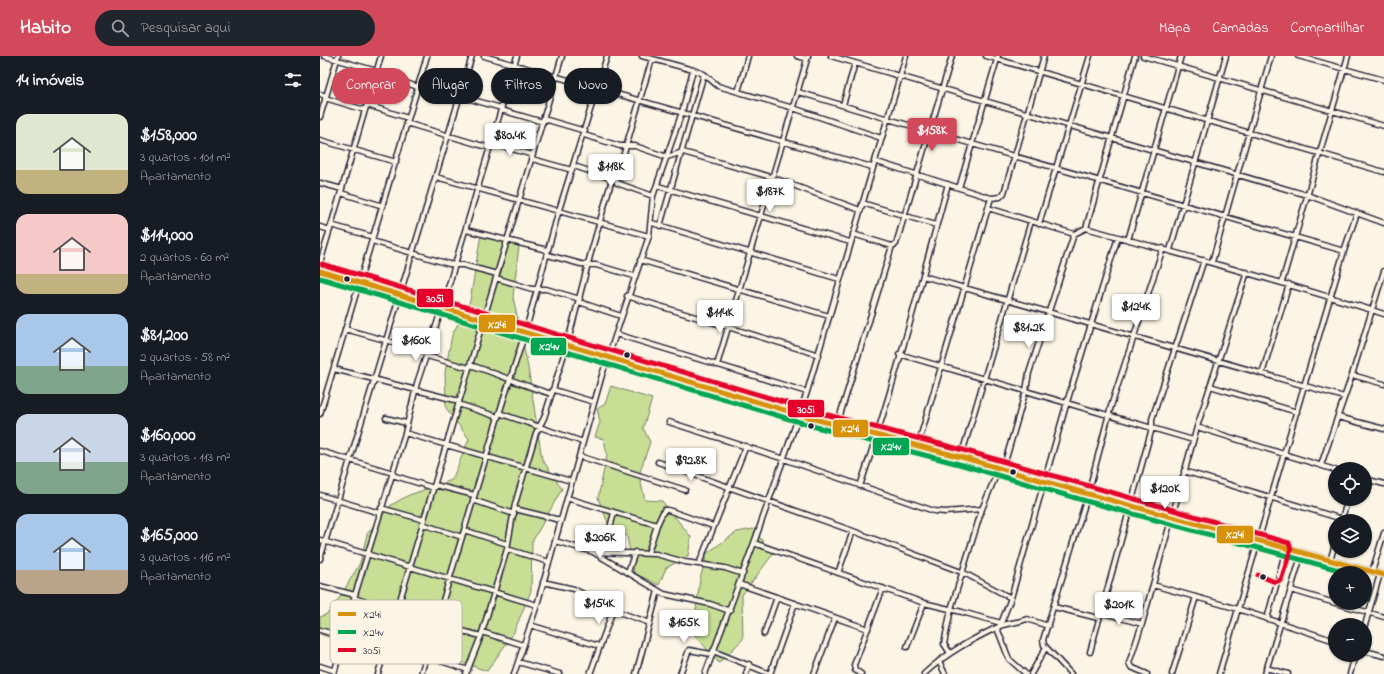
<!DOCTYPE html>
<html lang="pt">
<head>
<meta charset="utf-8">
<style>
  :root { --surface:#171b24; --page:#20242c; --text:#f1f3f6; --muted:#9ea1a6; --accent:#d1495b }
  body { margin:0; font-family:"Indie Flower",sans-serif; background:var(--page); color:var(--text); height:100vh; display:flex; flex-direction:column; font-size:15px; white-space:nowrap }
  * { box-sizing:border-box; margin:0 }
  p { font-size:13px; color:var(--muted) }
  .icon { flex:none; width:22px; height:22px; fill:none; stroke:currentColor; stroke-width:2; stroke-linecap:round; stroke-linejoin:round }
  .map { position:relative; flex:1; overflow:hidden }
  .sheet { display:flex; flex-direction:column; background:var(--surface); width:320px }
  .sheet>* { flex:none }
  .banner { position:absolute; left:12px; top:12px; width:380px; height:36px; display:flex; gap:8px }
  .tools { position:absolute; left:1008px; top:406px; display:grid; gap:8px }
  .tools a { display:grid; place-items:center; width:44px; height:44px; border-radius:50%; background:var(--surface); box-shadow:0 1px 3px #0004; font-size:20px }
  .price { position:absolute; translate:-50% -34px; padding:0 9px; border-radius:4px; background:#fff; color:#222; font-size:13px; line-height:26px; filter:drop-shadow(0 1px 2px #0008) }
  .price::after { content:''; position:absolute; left:50%; top:24px; width:12px; height:9px; margin-left:-6px; background:inherit; clip-path:polygon(0 0,100% 0,50% 100%) }
  .price.selected { background:var(--accent); color:#fff }
  ul { padding:0; list-style:none }
  li { display:flex; align-items:center; gap:12px; height:100px; padding:0 16px }
  li span { display:grid; place-items:center; flex:none; width:112px; height:80px; border-radius:12px; color:#555 }
  li>.icon { margin-inline-start:auto }
  span .icon { width:48px; height:48px; fill:#fffc; stroke-width:1 }
  li b { font-size:17px }
  h2 { display:flex; justify-content:space-between; align-items:center; height:48px; padding:0 16px; font-size:17px }
  .pill { padding:0 14px; border-radius:18px; background:var(--surface); box-shadow:0 1px 3px #0004; font-size:14px; line-height:36px }
  .pill.selected { background:var(--accent); color:#fff }
  header { display:flex; align-items:center; gap:24px; box-sizing:border-box; height:56px; padding:0 20px; background:var(--accent); color:#fff }
  header strong { font-size:19px }
  nav { display:flex; gap:22px; margin-inline-start:auto; font-size:14px }
  .search { width:280px; height:36px; background:var(--page); display:flex; align-items:center; gap:10px; box-sizing:border-box; padding:0 14px; border-radius:22px; color:var(--muted); font-size:15px }
  main { display:flex; flex:1; min-height:0 }
  .map>svg:first-child { display:block }
  .green { fill:#c7de94; stroke:#748068 }
  .lines { fill:none; stroke-linecap:round; stroke-linejoin:round }
  .minor-casing { stroke:#22223b; stroke-width:7 }
  .tertiary-casing { stroke:#22223b; stroke-width:8 }
  .minor { stroke:#fcf5e5; stroke-width:4 }
  .tertiary { stroke:#fcf5e5; stroke-width:5 }
  .bus-1-casing { stroke:#fcf5e5; stroke-width:8 }
  .bus-2-casing { stroke:#fcf5e5; stroke-width:8 }
  .bus-3-casing { stroke:#fcf5e5; stroke-width:8 }
  .bus-1 { stroke:#d79209; stroke-width:5 }
  .bus-2 { stroke:#00a651; stroke-width:5 }
  .bus-3 { stroke:#e4002b; stroke-width:5 }
  .bus-dot { fill:#22223b; stroke:#fcf5e5; stroke-width:1.5 }
  .key { fill:#fcf5e5; stroke:#bbb6b2; stroke-width:1 }
  .key-label { font-size:11px; fill:#22223b }
  .line-badge { stroke:#fcf5e5; stroke-width:1.5 }
  .badge-label { font-size:11px; text-anchor:middle; font-weight:bold; fill:#fff }
</style>
</head>
<body>
<header>
<strong>Habito</strong>
<div class="search"><svg class="icon" aria-label="search" viewBox="0 0 24 24"><circle cx="10" cy="10" r="6"/><path d="M15 15l6 6"/></svg>Pesquisar aqui</div>
<nav><a>Mapa</a><a>Camadas</a><a>Compartilhar</a></nav>
</header>
<main>
<section class="sheet">
<h2>14 imóveis<svg class="icon" aria-label="filters" viewBox="0 0 24 24"><path d="M4 7h16M4 17h16"/><circle cx="9" cy="7" r="2"/><circle cx="15" cy="17" r="2"/></svg></h2>
<ul>
<li><span style="background:linear-gradient(#dfe7d0 70%,#c2b280 0)"><svg class="icon" aria-label="home" viewBox="0 0 24 24"><path d="M3 11l9-7 9 7M6 9v11h12V9"/></svg></span><div><b>$158,000</b><p>3 quartos · 101 m²</p><p>Apartamento</p></div></li>
<li><span style="background:linear-gradient(#f6c9c9 75%,#c2b280 0)"><svg class="icon" aria-label="home" viewBox="0 0 24 24"><path d="M3 11l9-7 9 7M6 9v11h12V9"/></svg></span><div><b>$114,000</b><p>2 quartos · 60 m²</p><p>Apartamento</p></div></li>
<li><span style="background:linear-gradient(#a9c7e8 65%,#7fa58c 0)"><svg class="icon" aria-label="home" viewBox="0 0 24 24"><path d="M3 11l9-7 9 7M6 9v11h12V9"/></svg></span><div><b>$81,200</b><p>2 quartos · 58 m²</p><p>Apartamento</p></div></li>
<li><span style="background:linear-gradient(#c9d6e8 60%,#7fa58c 0)"><svg class="icon" aria-label="home" viewBox="0 0 24 24"><path d="M3 11l9-7 9 7M6 9v11h12V9"/></svg></span><div><b>$160,000</b><p>3 quartos · 113 m²</p><p>Apartamento</p></div></li>
<li><span style="background:linear-gradient(#a9c7e8 70%,#b9a48a 0)"><svg class="icon" aria-label="home" viewBox="0 0 24 24"><path d="M3 11l9-7 9 7M6 9v11h12V9"/></svg></span><div><b>$165,000</b><p>3 quartos · 116 m²</p><p>Apartamento</p></div></li>
</ul>
</section>
<div class="map">
<svg width="1064" height="618" viewBox="0 0 1064 618">
  <rect width="100%" height="100%" fill="#fcf5e5"/>
  <filter id="ink" filterUnits="userSpaceOnUse"><feTurbulence type="fractalNoise" baseFrequency=".025" numOctaves="2"/><feDisplacementMap in="SourceGraphic" scale="8" xChannelSelector="R" yChannelSelector="G"/><feConvolveMatrix kernelMatrix="1 2 1 2 8 2 1 2 1" color-interpolation-filters="sRGB"/></filter>
  <g filter="url(#ink)">
    <!-- green -->
    <path class="green" d="M161 178 199 190 193 241 208 311 222 403 242 433 212 486 211 535 193 578 167 615 141 606 107 543H55L32 571 14 583 0 578V561L7 558 20 541 40 507 47 478 71 449 89 439 132 424 149 383 126 352 125 316 132 279 150 245Z
      M291 330 332 343 323 372 330 386 319 419 325 444 342 445 371 481 368 500 346 512 339 529 314 517 307 480 288 467 278 442 287 399 284 383 275 381 280 366 277 353 285 348Z
      M433 473 453 498 422 539 423 583 399 607 373 577 380 523 387 497 417 476Z"/>
    <g class="lines">
      <!-- minor casing -->
      <g class="minor-casing">
        <path id="minor" d="M4 0 57 15
          M164 0 552 111
          M322 0 373 14 384 18 398 30 473 52 561 82
          M477 0 487 3
          M511 0 987 139 1064 167
          M666 0 1064 116
          M823 0 1064 70
          M978 0 1064 24
          M56 17 98 31
          M99 28 181 52
          M418 36 428 0
          M478 36 652 88 1024 195
          M0 38 6 40
          M5 42 45 54
          M47 49 88 62
          M523 49 535 7
          M181 54 223 66
          M0 61 18 0
          M224 63 265 75
          M86 67 170 92
          M264 79 300 90H315L347 101 363 96 451 121 540 154
          M0 84 76 106
          M171 87 213 99
          M212 103 252 114
          M554 105 671 142 668 152
          M254 110 296 124 297 127 333 140
          M116 121 329 180
          M296 124 332 3
          M0 127 22 133
          M338 130 530 186
          M639 132 678 0
          M21 137 63 150
          M671 142 680 141 684 137 724 0
          M542 147 616 169
          M332 167 519 223
          M719 168 770 0
          M11 169 53 181
          M340 170 384 18
          M0 171 10 174
          M766 172 815 0
          M146 174 227 194
          M533 178 572 190 576 188 632 0
          M808 184 861 0
          M52 185 129 208 143 209 177 218
          M850 194 906 0
          M228 199 261 208 276 209 314 220
          M320 204 509 260
          M892 206 951 0
          M0 207 61 0
          M603 220 1024 341
          M176 222 212 233H226L260 243
          M962 226 1028 0
          M307 240 499 299
          M259 246 301 260
          M25 273 108 296
          M296 278 487 336
          M579 298 873 384
          M107 300 149 312
          M150 309C179 318 204 330 232 338
          M397 309 488 0
          M14 313 139 345
          M942 318 969 228
          M1032 319 1064 328
          M890 330 977 356
          M234 334 274 346
          M138 348 178 361
          M179 357 263 386
          M0 358 107 0
          M1018 361 1064 373
          M66 362 86 367
          M349 366 464 403 614 455 625 456 662 453 679 412
          M517 369 572 190
          M877 371 1015 414
          M85 377 251 425
          M598 389 668 152 754 178 766 172C866 200 965 226 1064 258
          M0 395 73 417
          M259 400 365 434
          M641 401 711 165
          M338 406 533 475 644 517 691 542
          M1001 409 1032 319 1064 215
          M683 413 706 334 709 317 754 178
          M864 415 1022 463
          M72 419 114 432
          M1045 423 1064 428
          M115 429 154 439
          M540 430C574 331 600 229 628 128
          M0 439 60 457
          M247 442 337 469
          M153 444 194 458
          M61 452 104 464
          M195 453 240 464
          M1021 465 1028 443
          M102 468 142 481
          M144 474 187 488
          M0 484 217 549
          M235 485 273 496 336 498 365 506 405 512 423 518
          M434 487 604 547 642 556 681 567
          M187 493 229 506
          M273 496 344 538 390 548 410 555
          M283 497 294 457
          M328 497 337 469 344 454H348L393 470
          M0 503 152 0
          M1010 505 1015 488
          M379 508 426 390
          M308 516 315 496
          M1052 516 1064 477
          M518 517 533 475
          M223 526 254 533 293 554 330 567
          M419 528 548 573
          M833 529 918 553 899 618
          M0 530 35 539
          M971 534 1015 547
          M34 542 76 556
          M1016 547 1064 561
          M734 551 778 562
          M77 552 117 564
          M780 556 822 568
          M947 563 966 493
          M116 568 161 580
          M210 569 279 590
          M1045 569 1060 518
          M680 570 691 542 747 346 798 181
          M677 572 689 603 706 618
          M0 574 24 581
          M162 576 203 589
          M25 577 66 588
          M444 578 457 541
          M1015 585 918 553 1024 195 1037 157
          M587 591 604 547
          M65 592 105 604
          M393 595 450 618
          M1045 595 1064 600
          M770 596 832 372V363L884 204
          M630 597 624 588 631 553 662 453
          M106 600 148 614
          M619 605 625 618
          M198 606 240 618
          M0 610 15 615
          M946 612 968 618
          M14 618 35 539 85 377 97 327 122 252 197 0
          M58 618 242 0
          M101 618 178 361 205 277 239 154 287 0
          M146 618 161 580 187 493 195 448 216 377 224 362 247 289 270 200 292 123
          M194 618 217 549 282 319 329 180 333 140 362 56 373 14
          M270 618 293 554
          M316 618 338 535
          M360 618 369 594 391 598
          M385 618 434 487 487 336 586 0
          M426 618 429 608
          M450 618 475 547
          M494 618 515 562
          M541 618 535 614 534 609 563 532
          M604 618C626 597 653 583 680 570 687 567 697 567 707 563L728 570
          M711 618 726 591
          M751 618 724 589 723 584 768 438 791 350 843 192
          M827 618 811 611 809 607 822 568 877 371 927 216
          M852 618 876 541
          M945 618 982 497
          M1030 618 1035 599"/>
      </g>
      <!-- tertiary casing -->
      <g class="tertiary-casing">
        <path id="tertiary" d="M0 215 498 364 641 401 768 438 1064 519"/>
      </g>
      <!-- minor -->
      <use href="#minor" class="minor"/>
      <!-- tertiary -->
      <use href="#tertiary" class="tertiary"/>
      <!-- bus-1 casing -->
      <g class="bus-1-casing">
        <path id="bus-1" d="M0 215 498 364 641 401 768 438 1064 519"/>
      </g>
      <!-- bus-2 casing -->
      <g class="bus-2-casing">
        <path id="bus-2" d="M0 222 496 371 639 408 766 445 1030 517"/>
      </g>
      <!-- bus-3 casing -->
      <g class="bus-3-casing">
        <path id="bus-3" d="M2 208 500 357 643 394 969 487 971 493 961 524 955 526 938 519"/>
      </g>
      <!-- bus-1 -->
      <use href="#bus-1" class="bus-1"/>
      <!-- bus-2 -->
      <use href="#bus-2" class="bus-2"/>
      <!-- bus-3 -->
      <use href="#bus-3" class="bus-3"/>
    </g>
  </g>
  <!-- markers -->
  <g class="bus-dot">
    <circle cx="27" cy="223" r="3.5"/>
    <circle cx="307" cy="299" r="3.5"/>
    <circle cx="491" cy="370" r="3.5"/>
    <circle cx="693" cy="416" r="3.5"/>
    <circle cx="943" cy="521" r="3.5"/>
  </g>
  <!-- legend -->
  <rect x="10" y="544" width="132" height="64" rx="6" class="key"/>
  <rect x="18" y="556" width="18" height="4" fill="#d79209"/>
  <rect x="18" y="574" width="18" height="4" fill="#00a651"/>
  <rect x="18" y="592" width="18" height="4" fill="#e4002b"/>
  <g class="key-label">
    <text x="43" y="562">X24i</text>
    <text x="43" y="580">X24v</text>
    <text x="43" y="598">305i</text>
  </g>
  <g class="line-badge">
    <rect x="96" y="232" width="38" height="20" rx="4" fill="#e4002b"/>
    <rect x="158" y="258" width="38" height="19" rx="4" fill="#d79209"/>
    <rect x="210" y="281" width="37" height="19" rx="4" fill="#00a651"/>
    <rect x="467" y="343" width="38" height="19" rx="4" fill="#e4002b"/>
    <rect x="512" y="363" width="37" height="19" rx="4" fill="#d79209"/>
    <rect x="552" y="381" width="38" height="19" rx="4" fill="#00a651"/>
    <rect x="896" y="469" width="38" height="19" rx="4" fill="#d79209"/>
  </g>
  <g class="badge-label">
    <text x="115" y="246">305i</text>
    <text x="177" y="272">X24i</text>
    <text x="229" y="294">X24v</text>
    <text x="486" y="357">305i</text>
    <text x="530" y="376">X24i</text>
    <text x="571" y="394">X24v</text>
    <text x="915" y="482">X24i</text>
  </g>
</svg>
<div class="tools">
<a><svg class="icon" aria-label="locate" viewBox="0 0 24 24"><circle cx="12" cy="12" r="6"/><path d="M12 2v4M12 18v4M2 12h4M18 12h4"/></svg></a>
<a><svg class="icon" aria-label="layers" viewBox="0 0 24 24"><path d="M12 4l9 5-9 5-9-5zM3 14l9 5 9-5"/></svg></a>
<a>+</a>
<a>−</a>
</div>
<b class="price selected" style="left:612px;top:96px">$158K</b>
<b class="price" style="left:190px;top:101px">$80.4K</b>
<b class="price" style="left:291px;top:132px">$118K</b>
<b class="price" style="left:450px;top:157px">$187K</b>
<b class="price" style="left:816px;top:272px">$124K</b>
<b class="price" style="left:400px;top:278px">$114K</b>
<b class="price" style="left:709px;top:293px">$81.2K</b>
<b class="price" style="left:96px;top:306px">$160K</b>
<b class="price" style="left:371px;top:426px">$92.8K</b>
<b class="price" style="left:845px;top:454px">$120K</b>
<b class="price" style="left:280px;top:503px">$206K</b>
<b class="price" style="left:279px;top:569px">$154K</b>
<b class="price" style="left:799px;top:570px">$201K</b>
<b class="price" style="left:364px;top:588px">$165K</b>
<div class="banner">
<a class="pill selected">Comprar</a>
<a class="pill">Alugar</a>
<a class="pill">Filtros</a>
<a class="pill">Novo</a>
</div>
</div>
</main>
</body>
</html>
